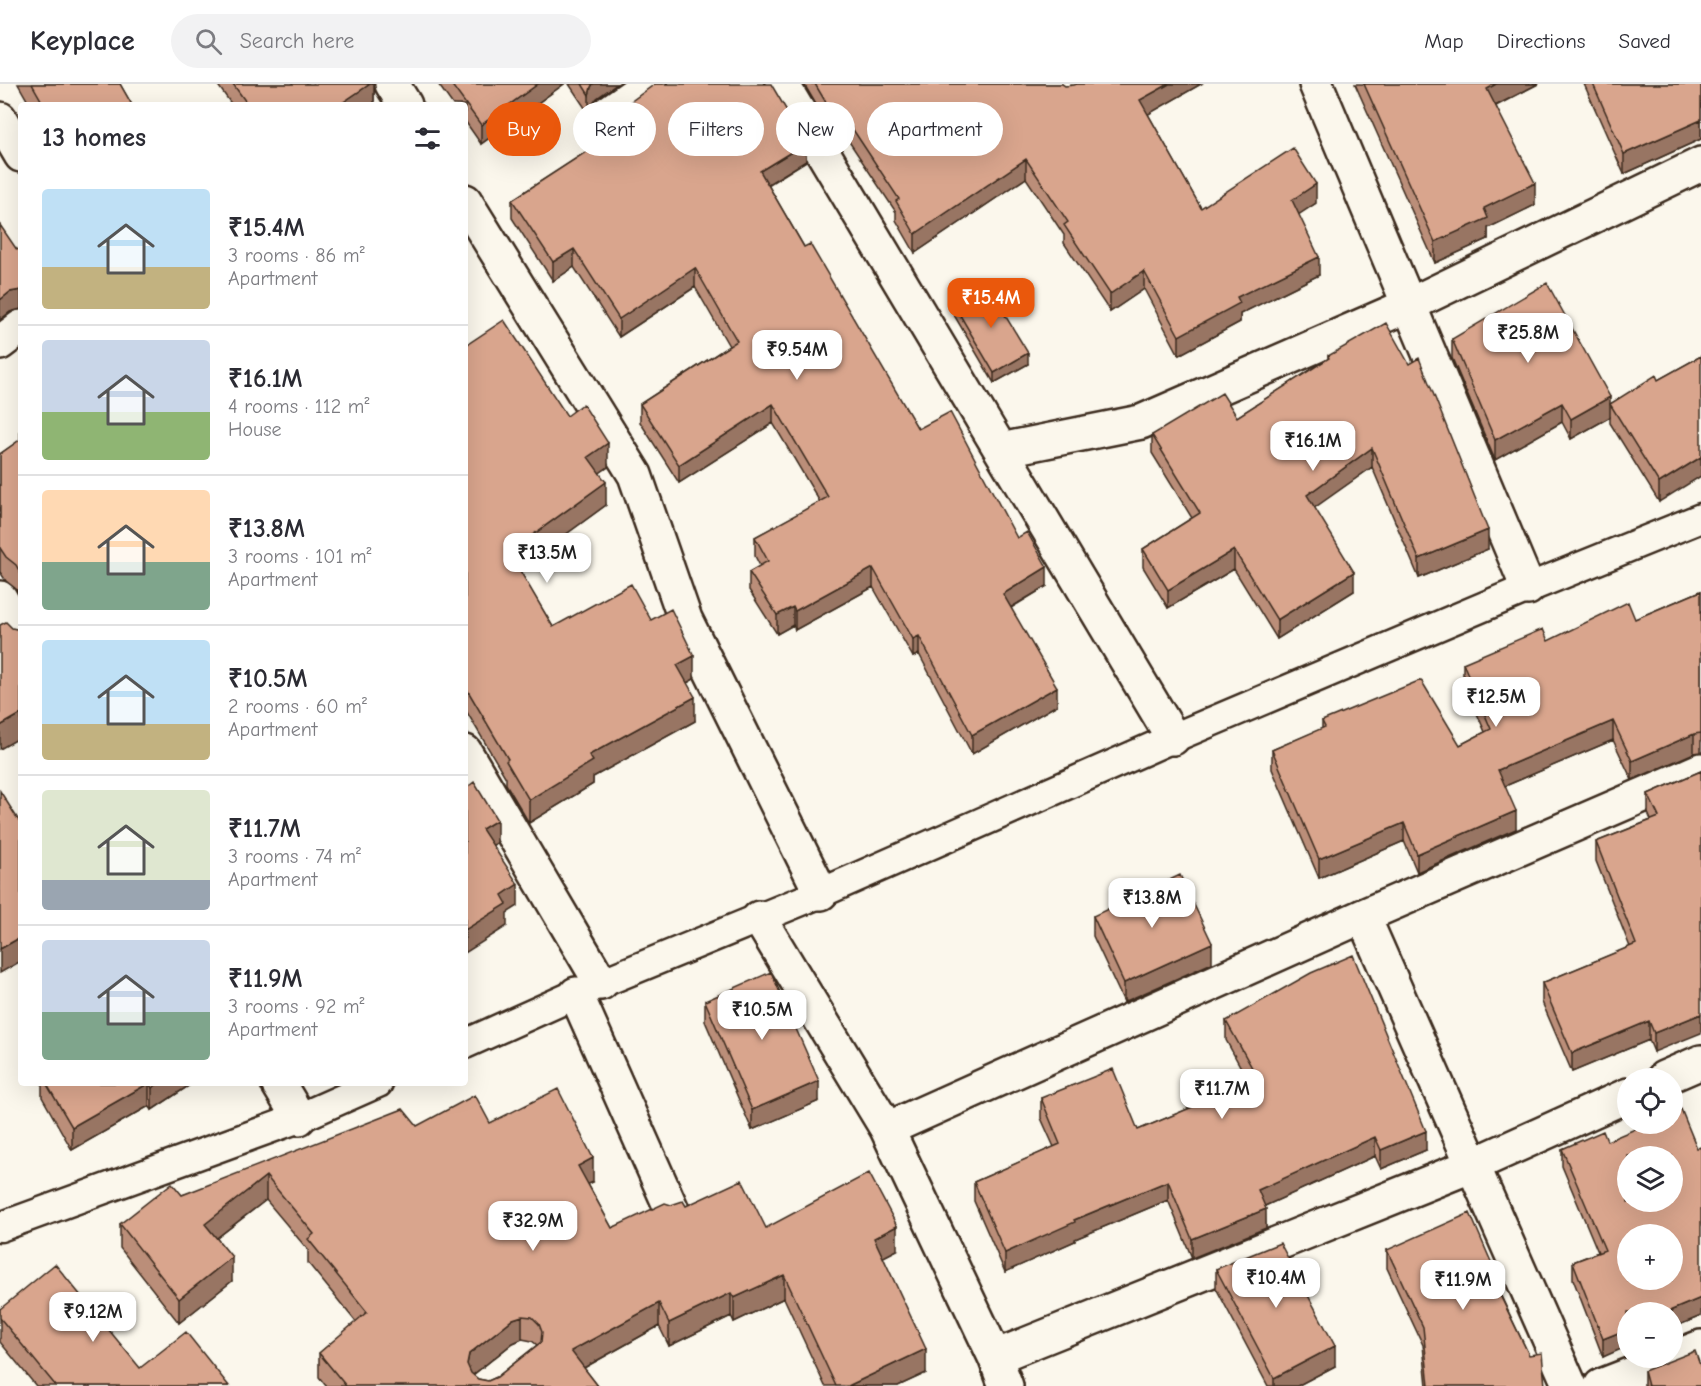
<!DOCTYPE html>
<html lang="en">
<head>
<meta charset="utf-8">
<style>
  :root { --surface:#fff; --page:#f2f2f3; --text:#2b2b33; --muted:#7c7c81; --line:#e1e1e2; --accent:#ea580c }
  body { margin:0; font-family:"Comic Neue",sans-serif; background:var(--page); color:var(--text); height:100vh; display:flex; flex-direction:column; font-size:22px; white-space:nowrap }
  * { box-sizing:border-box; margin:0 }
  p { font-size:20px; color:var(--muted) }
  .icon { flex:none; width:33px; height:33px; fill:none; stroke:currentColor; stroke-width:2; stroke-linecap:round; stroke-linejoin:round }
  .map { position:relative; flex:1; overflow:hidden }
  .details { position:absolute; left:18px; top:18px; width:450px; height:984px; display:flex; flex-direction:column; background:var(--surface); border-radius:6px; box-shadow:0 6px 24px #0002 }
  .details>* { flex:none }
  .banner { position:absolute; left:486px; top:18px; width:570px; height:54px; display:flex; gap:12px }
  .fabs { position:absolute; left:1617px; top:984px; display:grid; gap:12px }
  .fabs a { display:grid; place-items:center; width:66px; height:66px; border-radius:50%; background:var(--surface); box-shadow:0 6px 24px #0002; font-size:30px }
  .price { position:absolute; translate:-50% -51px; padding:0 14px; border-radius:12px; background:#fff; color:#222; font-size:20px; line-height:39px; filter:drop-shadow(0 2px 3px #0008) }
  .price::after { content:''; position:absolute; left:50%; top:36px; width:18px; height:14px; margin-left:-9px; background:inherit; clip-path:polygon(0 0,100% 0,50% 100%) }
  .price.selected { background:var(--accent); color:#fff }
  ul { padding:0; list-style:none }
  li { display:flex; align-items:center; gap:18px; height:150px; padding:0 24px }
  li+li { border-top:2px solid var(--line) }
  li span { display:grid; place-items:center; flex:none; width:168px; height:120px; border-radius:6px; color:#555 }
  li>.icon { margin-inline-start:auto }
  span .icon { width:72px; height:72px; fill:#fffc; stroke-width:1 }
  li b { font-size:26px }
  h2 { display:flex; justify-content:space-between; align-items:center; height:72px; padding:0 24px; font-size:26px }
  .chip { padding:0 21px; border-radius:27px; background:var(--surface); box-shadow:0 6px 24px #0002; font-size:21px; line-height:54px }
  .chip.selected { background:var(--accent); color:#fff }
  header { display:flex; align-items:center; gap:36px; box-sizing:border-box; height:84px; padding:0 30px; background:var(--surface); border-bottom:2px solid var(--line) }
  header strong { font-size:28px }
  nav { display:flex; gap:33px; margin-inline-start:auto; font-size:21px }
  .search { width:420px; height:54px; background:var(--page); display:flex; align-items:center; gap:15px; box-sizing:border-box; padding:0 21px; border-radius:33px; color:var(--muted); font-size:22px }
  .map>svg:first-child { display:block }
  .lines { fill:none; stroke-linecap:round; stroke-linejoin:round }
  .service-casing { stroke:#3b2a1e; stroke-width:33 }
  .minor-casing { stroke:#3b2a1e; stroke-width:38 }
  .service { stroke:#fbf7ec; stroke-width:28 }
  .minor { stroke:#fbf7ec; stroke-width:33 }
  .wall { fill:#bb8e79; stroke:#3b2a1e; stroke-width:1.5; fill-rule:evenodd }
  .shaded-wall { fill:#987463; stroke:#3b2a1e; stroke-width:1.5 }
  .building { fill:#d9a58d; stroke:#3b2a1e; stroke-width:1.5; fill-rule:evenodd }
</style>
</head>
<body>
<header>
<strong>Keyplace</strong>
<div class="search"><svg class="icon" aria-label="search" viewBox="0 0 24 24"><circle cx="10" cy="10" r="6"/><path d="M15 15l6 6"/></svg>Search here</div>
<nav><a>Map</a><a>Directions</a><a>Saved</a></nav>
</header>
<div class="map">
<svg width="1701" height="1302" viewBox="0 0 1701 1302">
  <rect width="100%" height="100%" fill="#fbf7ec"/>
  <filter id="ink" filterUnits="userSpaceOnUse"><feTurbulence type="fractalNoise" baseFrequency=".0167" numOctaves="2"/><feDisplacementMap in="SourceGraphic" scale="12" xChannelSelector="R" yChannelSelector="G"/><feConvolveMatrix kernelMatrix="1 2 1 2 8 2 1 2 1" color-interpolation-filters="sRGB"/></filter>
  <g filter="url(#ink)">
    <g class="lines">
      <!-- service casing -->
      <g class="service-casing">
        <path id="service" d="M465 960 601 899 821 809 1173 654 1528 504 1701 434
          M0 1143 299 1034 378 999"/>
      </g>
      <!-- minor casing -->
      <g class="minor-casing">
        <path id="minor" d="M392 0 405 21
          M782 0 1173 654
          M1316 0 1528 504
          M608 29 649 0
          M0 35 21 71
          M465 117 635 391 685 535 821 809
          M0 259 21 243
          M1001 366 1141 338 1409 221 1701 80
          M0 514 21 551
          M465 668 601 899
          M1363 832 1570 1302
          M759 834 887 1045 995 1273 1006 1302
          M576 910 672 1126
          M1664 994 1701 978
          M278 999 299 1034
          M887 1045 1363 832 1701 686
          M995 1273 1473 1081 1628 1011
          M1601 1302 1701 1263"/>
      </g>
      <!-- service -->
      <use href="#service" class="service"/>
      <!-- minor -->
      <use href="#minor" class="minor"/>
    </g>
    <!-- wall -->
    <path class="wall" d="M18 0H120L132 21H30Z
      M217 0H374V20L232 21Z
      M438 0H564L481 60 465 37V21H453Z
      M569 0H617L597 14 591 22 589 30Z
      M804 0H1062L1065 2 1074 1 1077 0H1201L1148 30 1201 124 1316 119 1298 130 1319 191 1240 230V238L1179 271 1144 205 1110 228 1064 159V151L1026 94 915 169 896 136V128L846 53 838 58Z
      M1355 0H1538L1496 22 1535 121 1488 144V155L1435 179Z
      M1584 0H1701V55L1624 90Z
      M619 26 806 77 768 101 804 163 918 345 1017 454 1047 502 1011 524 1057 621 972 670 919 570 913 573 873 503 795 546 793 541 777 550 749 506V488L760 482 755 472V453L820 418 773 339 679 399 640 338V320L729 262 695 203 619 253 574 183 553 197 512 134V116L607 55 600 46V28L609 29Z
      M954 221 1028 280 994 299 954 231Z
      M1452 255 1610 320 1658 296 1701 272 1659 418 1610 339V333L1571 355 1562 338 1495 376 1452 274Z
      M465 262 567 332 608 383 599 389 606 421 518 485 553 543 651 536 694 595 687 599 695 637 593 693V700L529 739 506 700V694L465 625Z
      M1328 272 1488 465 1419 494 1372 383 1314 423 1354 507 1277 555 1234 485 1168 524 1143 483V465L1192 434 1152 369V351L1237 333 1328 275Z
      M21 345V513L16 505 6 497 0 488V370L20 356V346Z
      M1701 507V668L1694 669 1632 696 1613 656 1505 702 1516 745 1417 788 1404 757 1319 794 1272 685V666L1322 645V637L1460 661 1485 648 1463 597V579L1635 535Z
      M1701 687 1654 968 1649 956 1572 988 1542 918V899L1630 863 1596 777V758L1651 736 1648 729V710Z
      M1093 832 1212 879 1124 918 1093 852Z
      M705 917 819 1017 752 1046 705 937Z
      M1226 937 1426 1066 1381 1085 1375 1072 1265 1122 1266 1144 1192 1174 1168 1116 1075 1155V1157L1005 1188 974 1117V1098L1054 1063 1041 1034V1014L1138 1046 1222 1011V1008L1247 995 1226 956Z
      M42 999H193L152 1026 149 1022 72 1066 42 1013Z
      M490 1039 593 1098 588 1100 612 1144 671 1121 686 1122 766 1144 897 1166 883 1173 926 1289 898 1302H825L784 1214 734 1238 731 1232 669 1262 659 1242 584 1284 598 1302H326L319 1293V1269L356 1238 308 1179V1166L266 1116 217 1154 232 1197 179 1239 120 1164V1140L182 1111 417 1042ZM522 1255 532 1257 537 1261 497 1293 488 1297 478 1295 473 1291 513 1259Z
      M1607 1057 1701 1232 1672 1244V1228L1603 1273 1573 1195V1178L1598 1168 1562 1082V1065Z
      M1387 1166 1501 1212 1529 1271 1545 1302H1427L1423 1261 1387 1184Z
      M1216 1185 1335 1282 1297 1302H1268L1216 1204Z
      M0 1225 140 1284 229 1302H36L0 1258Z
      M1644 1287 1701 1302H1644Z"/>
    <!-- shaded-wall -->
    <path class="shaded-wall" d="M370 0H374V20L373 21H339Z
      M538 0H564L481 60V41Z
      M593 0H617L597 14 591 22 589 30V11L591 3Z
      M1169 0H1201L1140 35V16Z
      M1496 0H1538L1487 26V5Z
      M846 35V53L838 58V39Z
      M1701 36V55L1624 90V70Z
      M806 59V77L760 105V87Z
      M1026 75V94L915 169V150Z
      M1535 99V121L1488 144V155L1435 179V158L1484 124Z
      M1316 100V119L1292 135V116Z
      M574 165V183L553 197V178Z
      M1319 173V191L1240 230V238L1179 271V252L1237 213Z
      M695 184V203L619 253V235Z
      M1144 187V205L1110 228V210Z
      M21 206V225L10 228 0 236V216L10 208Z
      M1028 269V280L994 299V289Z
      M1610 313V333L1571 355V335Z
      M1562 319V338L1495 376V356Z
      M773 320V339L679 399V381Z
      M608 359V383L588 397V373Z
      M1372 364V383L1307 429V411Z
      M1701 373V392L1659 418V399Z
      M606 398V421L509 492V468Z
      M1488 446V465L1419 494V475Z
      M1234 466V485L1168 524V506Z
      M1047 483V502L1003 528V510Z
      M873 484V503L795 546V527Z
      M1354 488V507L1277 555V536Z
      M793 523V541L777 550V531Z
      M919 552V570L913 573V555Z
      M694 572V595L677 604V581Z
      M1057 603V621L972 670V651Z
      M695 613V637L593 693V700L529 739V716L589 671Z
      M21 630V653L0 665V642Z
      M1613 637V656L1498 705V686Z
      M1694 650V669L1632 696V677Z
      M1516 727V745L1417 788V770Z
      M497 736V759L482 767V745Z
      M1404 739V757L1319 794V775Z
      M518 800V822L507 829V842L465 869V846L502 811Z
      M21 853V877L0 889V865Z
      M1212 859V879L1124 918V899Z
      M1701 930V949L1654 968V949Z
      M1649 937V956L1572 988V969Z
      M819 997V1017L752 1046V1026Z
      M149 999V1022L72 1066V1043Z
      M159 999H193L152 1026V1004Z
      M1426 1047V1066L1381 1085V1066Z
      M1375 1053V1072L1258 1125V1106Z
      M593 1074V1098L578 1105V1082Z
      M266 1092V1116L205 1163V1140Z
      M1168 1097V1116L1075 1155V1157L1005 1188V1169L1074 1136Z
      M1266 1125V1144L1192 1174V1155Z
      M897 1142V1166L874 1178V1154Z
      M232 1173V1197L179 1239V1215Z
      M784 1191V1214L734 1238V1214Z
      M1501 1201V1219L1496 1203Z
      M731 1209V1232L669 1262V1239Z
      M1701 1214V1232L1672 1244V1228H1667Z
      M659 1219V1242L571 1291V1267Z
      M522 1232V1255L513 1259 469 1294 467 1280 469 1270 513 1235Z
      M1628 1245V1262L1603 1273V1255Z
      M1335 1262V1282L1297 1302H1274V1294Z
      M926 1265V1289L898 1302H848Z"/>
    <!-- building -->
    <path class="building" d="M32 0H120L132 21H44Z
      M233 0H370L339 21H241L246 18Z
      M451 0H538L481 41Z
      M582 0H593L591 3 589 11Z
      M655 0H771L806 59 760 87 804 163 810 160 918 345 950 328 1017 454 1027 448 1047 483 1003 510 1057 603 972 651 919 552 913 555 873 484 795 527 793 523 777 531 749 488 768 477 755 453 828 413 773 320 679 381 640 320 737 257 695 184 619 235 574 165 553 178 512 116 615 49 600 28 609 29 619 26Z
      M815 0H1062L1065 2 1074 1 1077 0H1169L1140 16 1201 124 1293 64 1316 100 1292 116 1319 173 1237 213 1240 219 1179 252 1144 187 1110 210 1064 141 1068 138 1026 75 915 150 896 117 899 115 846 35 838 39Z
      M1364 0H1496L1487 5 1535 99 1484 124 1488 134 1435 158Z
      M1593 0H1701V36L1624 70Z
      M0 141 17 166 21 163V206L10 208 0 216Z
      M1547 199 1610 313 1571 335 1562 319 1495 356 1452 255Z
      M986 200 1028 269 994 289 954 221Z
      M504 236 567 332 583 320 608 359 588 373 606 398 509 468 553 543 631 500 651 536 671 525 694 572 677 581 695 613 589 671 593 677 529 716 506 677 508 675 465 602V262Z
      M1386 239 1409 280 1419 274 1488 446 1419 475 1372 364 1307 411 1354 488 1277 536 1234 466 1168 506 1143 465 1200 429 1152 351 1222 309 1237 333 1329 274 1328 272Z
      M1701 272V373L1659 399 1610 320 1656 291 1658 296Z
      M21 355V490L16 481 6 473 0 464V370Z
      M1701 507V649L1694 650 1632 677 1613 637 1498 686 1516 727 1417 770 1404 739 1319 775 1272 666 1325 643 1322 637 1421 596 1460 661 1491 645 1463 579 1543 545 1548 557 1628 518 1635 535Z
      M6 538 12 544 21 546V630L0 642V541Z
      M1701 687V930L1654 949 1649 937 1572 969 1542 899 1636 860 1596 758 1659 733 1648 710Z
      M474 698 497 736 482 745 518 800 502 811 507 820 465 846V705Z
      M0 707 21 740V853L0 865Z
      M1180 791 1212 859 1124 899 1093 832Z
      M1353 871 1426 1047 1381 1066 1375 1053 1258 1106 1266 1125 1192 1155 1168 1097 1074 1136 1075 1138 1005 1169 974 1098 1060 1060 1041 1014 1113 985 1138 1046 1223 1010 1222 1008 1256 991 1226 937 1311 889Z
      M771 888 819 997 752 1026 705 917Z
      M46 999H159L152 1004 149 999 72 1043Z
      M558 1005 593 1074 578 1082 612 1144 665 1119 671 1121 683 1117 686 1122 742 1096 766 1144 869 1089 897 1142 874 1154 926 1265 848 1302H836L784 1191 734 1214 731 1209 669 1239 659 1219 571 1267 598 1302H346L319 1269 367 1228 308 1155 314 1150 266 1092 205 1140 232 1173 179 1215 120 1140 172 1099 182 1111 403 1025 417 1042 475 1011 490 1039ZM522 1232 532 1233 539 1240 542 1248 541 1258 497 1293 488 1297 478 1295 471 1289 467 1280 469 1270 513 1235Z
      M1681 1025 1697 1064 1701 1063V1214L1667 1228H1628V1245L1603 1255 1573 1178 1605 1166 1562 1065 1603 1047 1607 1057 1647 1040H1672V1029ZM1628 1072H1672V1118H1628ZM1628 1150H1672V1196H1628Z
      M1470 1129 1501 1201 1496 1203 1529 1271 1542 1269 1545 1302H1429L1423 1243 1387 1166Z
      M1280 1159 1335 1262 1274 1294 1216 1185Z
      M55 1180 140 1284 186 1248 229 1302H56L0 1234V1225Z
      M1695 1267 1701 1284V1302H1648L1644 1287Z"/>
  </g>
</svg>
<div class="fabs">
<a><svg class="icon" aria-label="locate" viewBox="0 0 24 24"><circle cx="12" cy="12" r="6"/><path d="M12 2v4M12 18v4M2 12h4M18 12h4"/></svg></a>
<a><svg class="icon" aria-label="layers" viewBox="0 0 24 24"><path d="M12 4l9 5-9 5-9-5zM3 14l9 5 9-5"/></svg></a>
<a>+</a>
<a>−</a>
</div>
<b class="price selected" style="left:991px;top:245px">₹15.4M</b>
<b class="price" style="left:1528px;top:280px">₹25.8M</b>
<b class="price" style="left:797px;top:297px">₹9.54M</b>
<b class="price" style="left:1313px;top:388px">₹16.1M</b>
<b class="price" style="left:547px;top:500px">₹13.5M</b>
<b class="price" style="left:1496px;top:644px">₹12.5M</b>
<b class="price" style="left:1152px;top:845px">₹13.8M</b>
<b class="price" style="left:762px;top:957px">₹10.5M</b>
<b class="price" style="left:1222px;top:1036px">₹11.7M</b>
<b class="price" style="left:533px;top:1168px">₹32.9M</b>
<b class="price" style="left:1276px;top:1225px">₹10.4M</b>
<b class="price" style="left:1463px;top:1227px">₹11.9M</b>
<b class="price" style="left:93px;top:1259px">₹9.12M</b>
<div class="banner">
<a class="chip selected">Buy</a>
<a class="chip">Rent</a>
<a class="chip">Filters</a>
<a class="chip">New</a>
<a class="chip">Apartment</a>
</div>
<section class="details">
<h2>13 homes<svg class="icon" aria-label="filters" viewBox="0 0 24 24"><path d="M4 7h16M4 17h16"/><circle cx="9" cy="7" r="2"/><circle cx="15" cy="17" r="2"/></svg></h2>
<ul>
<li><span style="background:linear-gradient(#bfe0f5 65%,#c2b280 0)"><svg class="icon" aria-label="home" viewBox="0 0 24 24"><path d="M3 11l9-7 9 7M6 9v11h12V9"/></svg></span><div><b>₹15.4M</b><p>3 rooms · 86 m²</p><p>Apartment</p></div></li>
<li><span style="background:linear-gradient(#c9d6e8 60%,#8fb573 0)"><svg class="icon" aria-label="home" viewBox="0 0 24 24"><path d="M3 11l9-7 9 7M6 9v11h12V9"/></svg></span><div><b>₹16.1M</b><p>4 rooms · 112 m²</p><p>House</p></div></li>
<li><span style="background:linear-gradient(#ffd9b3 60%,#7fa58c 0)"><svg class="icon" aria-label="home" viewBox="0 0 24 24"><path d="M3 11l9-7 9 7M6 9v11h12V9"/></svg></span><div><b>₹13.8M</b><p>3 rooms · 101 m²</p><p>Apartment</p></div></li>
<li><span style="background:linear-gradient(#bfe0f5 70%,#c2b280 0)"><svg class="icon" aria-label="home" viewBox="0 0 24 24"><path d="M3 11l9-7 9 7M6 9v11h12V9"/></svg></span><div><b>₹10.5M</b><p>2 rooms · 60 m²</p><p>Apartment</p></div></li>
<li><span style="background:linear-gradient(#dfe7d0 75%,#9aa5b1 0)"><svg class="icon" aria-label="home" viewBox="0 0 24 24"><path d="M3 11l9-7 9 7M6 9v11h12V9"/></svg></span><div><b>₹11.7M</b><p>3 rooms · 74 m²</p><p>Apartment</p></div></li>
<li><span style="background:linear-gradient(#c9d6e8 60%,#7fa58c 0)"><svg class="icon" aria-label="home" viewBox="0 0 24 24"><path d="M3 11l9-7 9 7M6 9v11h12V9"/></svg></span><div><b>₹11.9M</b><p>3 rooms · 92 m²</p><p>Apartment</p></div></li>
</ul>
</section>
</div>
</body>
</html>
